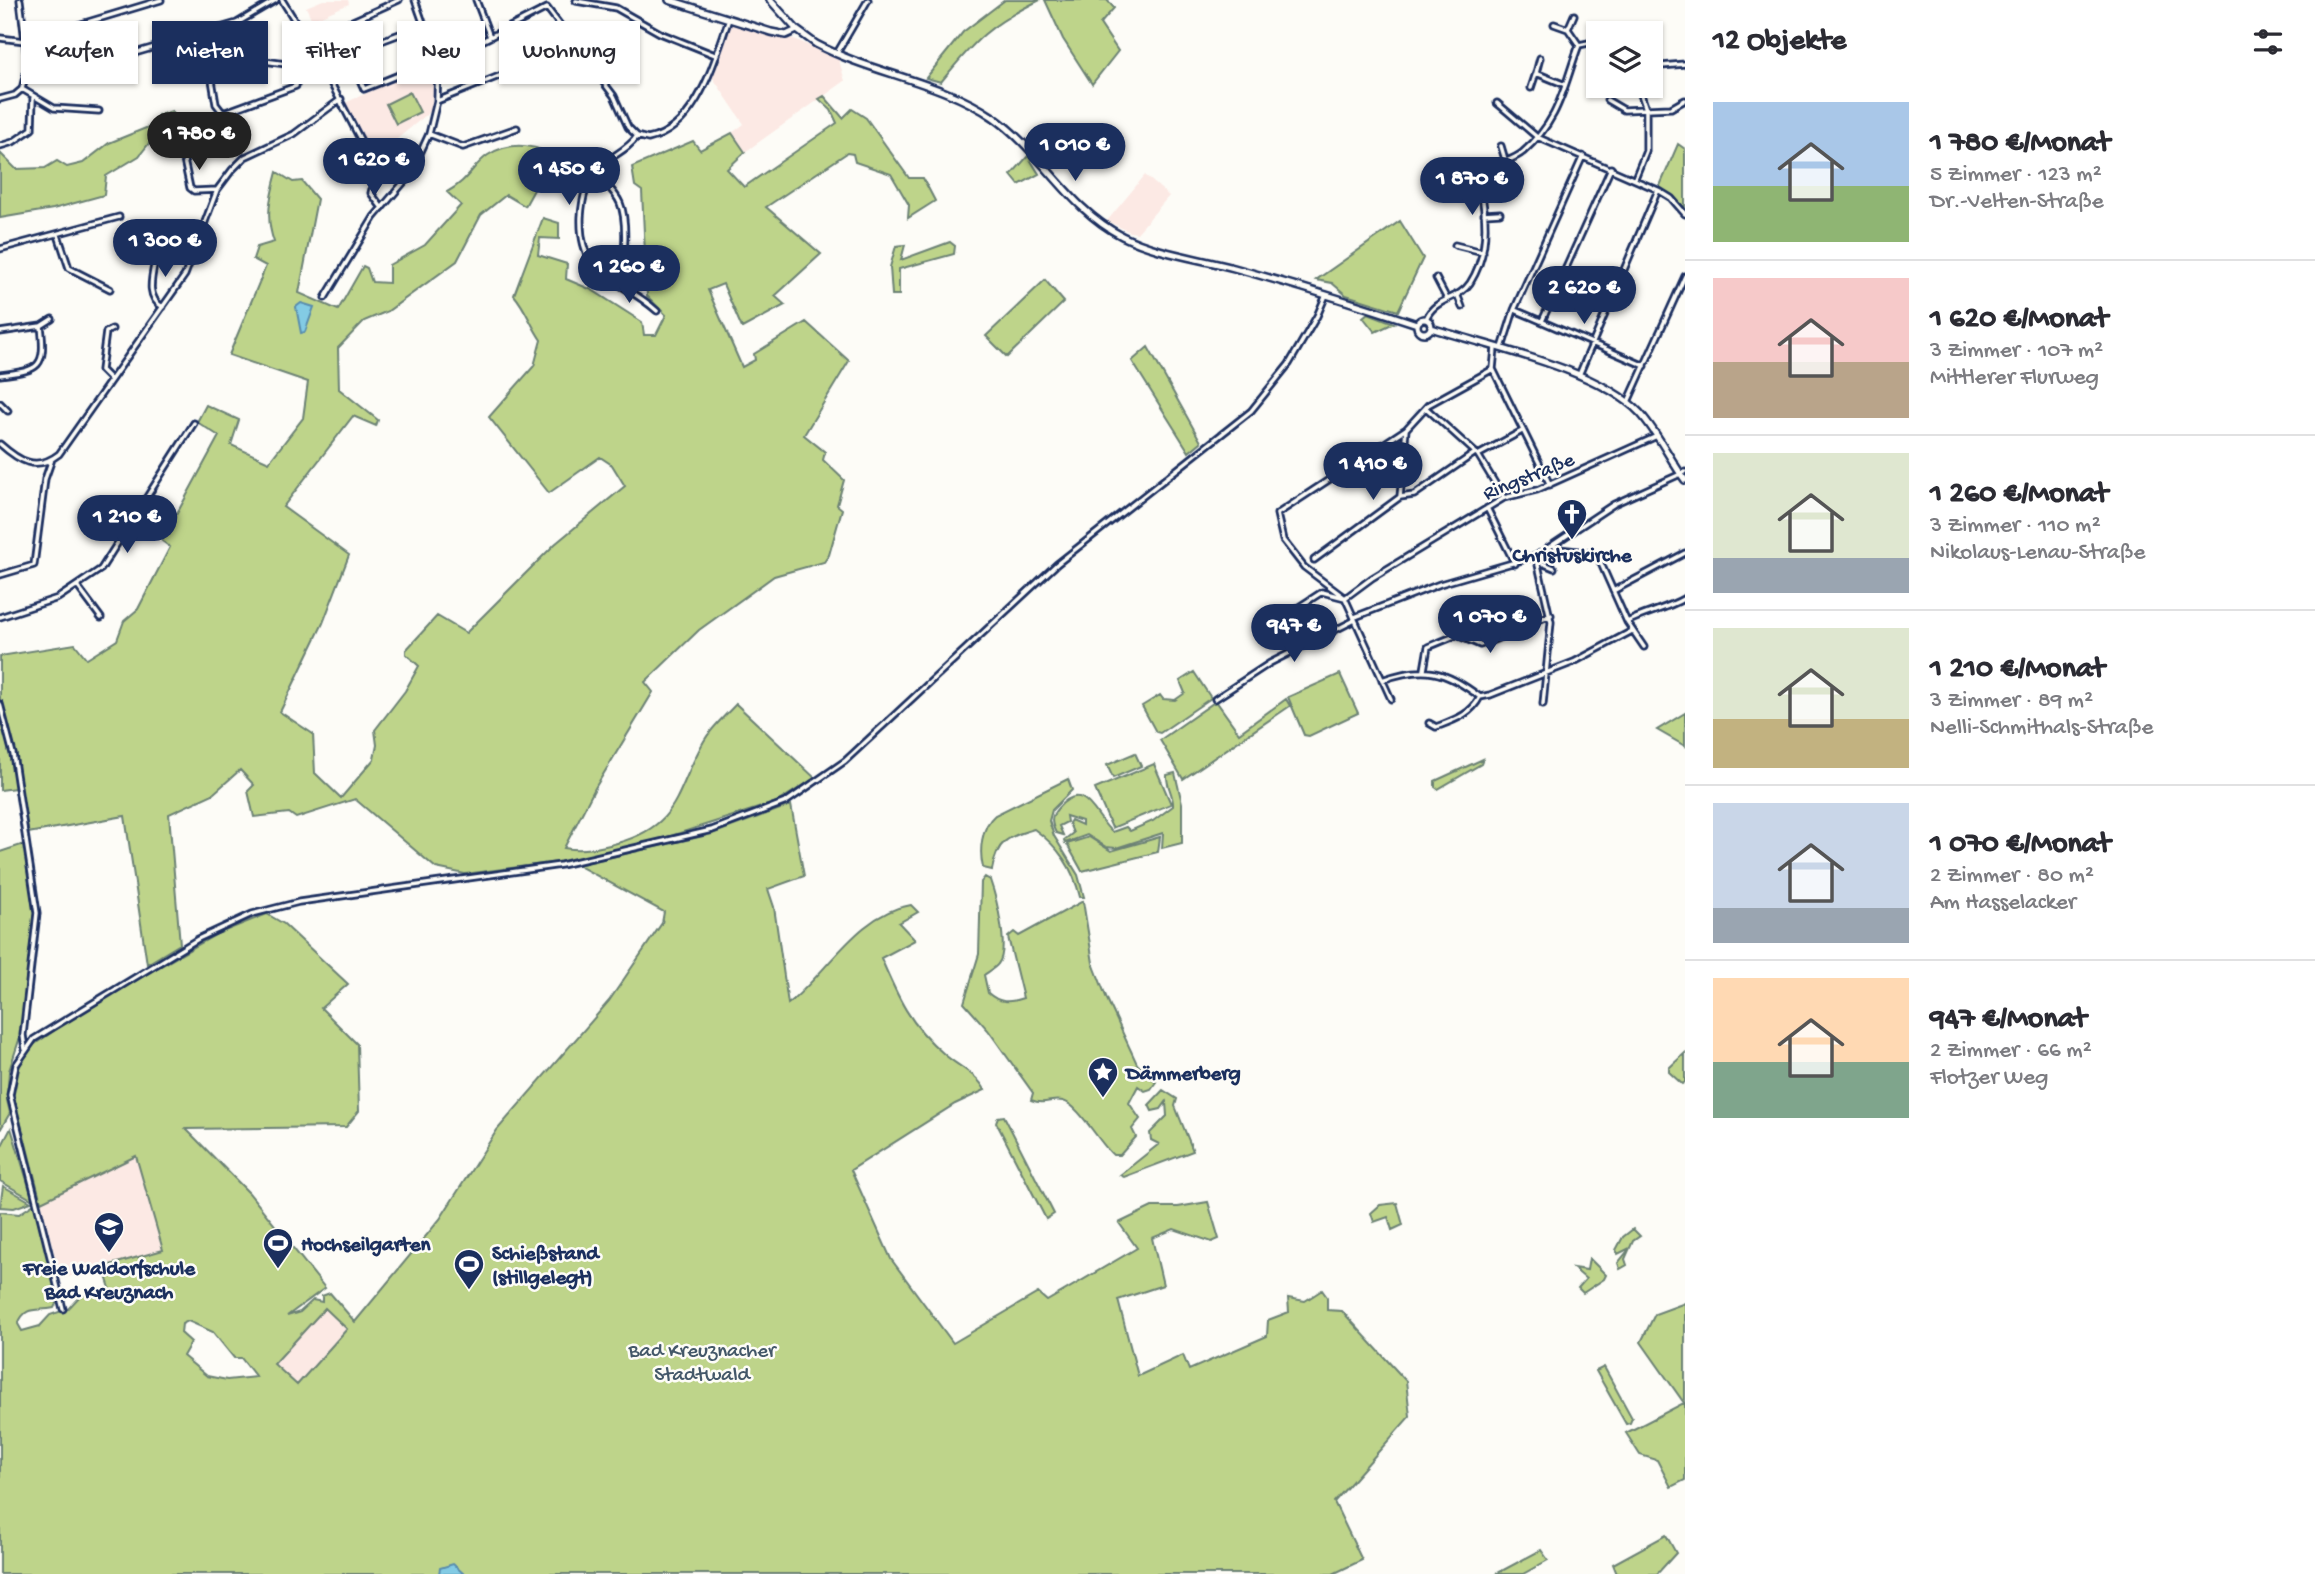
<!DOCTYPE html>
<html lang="de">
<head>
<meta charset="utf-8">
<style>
  :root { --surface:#fff; --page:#f2f2f3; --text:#2b2b33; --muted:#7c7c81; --line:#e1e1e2; --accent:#1b2f5e }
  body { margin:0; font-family:"Gochi Hand",sans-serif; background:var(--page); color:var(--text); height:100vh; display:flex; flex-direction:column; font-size:26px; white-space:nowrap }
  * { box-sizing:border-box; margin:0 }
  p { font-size:23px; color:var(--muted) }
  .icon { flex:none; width:38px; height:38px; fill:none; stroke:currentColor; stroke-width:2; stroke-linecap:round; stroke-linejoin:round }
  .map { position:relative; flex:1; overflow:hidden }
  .details { display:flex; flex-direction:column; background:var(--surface); width:630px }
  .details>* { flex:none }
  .top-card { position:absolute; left:21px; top:21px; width:665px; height:63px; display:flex; gap:14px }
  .buttons { position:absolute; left:1586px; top:21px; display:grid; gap:14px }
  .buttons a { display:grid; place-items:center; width:77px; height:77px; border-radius:0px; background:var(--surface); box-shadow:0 2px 5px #0004; font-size:35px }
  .price { position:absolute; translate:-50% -60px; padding:0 16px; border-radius:24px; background:var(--accent); color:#fff; font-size:23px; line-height:46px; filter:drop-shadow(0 2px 4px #0008) }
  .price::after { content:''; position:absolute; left:50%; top:42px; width:21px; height:16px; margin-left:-10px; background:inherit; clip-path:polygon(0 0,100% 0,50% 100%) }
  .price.current { background:#222; color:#fff }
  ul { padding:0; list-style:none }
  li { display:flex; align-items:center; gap:21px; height:175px; padding:0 28px }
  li+li { border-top:2px solid var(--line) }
  li span { display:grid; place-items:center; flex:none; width:196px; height:140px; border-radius:0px; color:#555 }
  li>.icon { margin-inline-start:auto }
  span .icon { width:84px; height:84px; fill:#fffc; stroke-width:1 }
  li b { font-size:30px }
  h2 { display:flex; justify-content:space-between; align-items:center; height:84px; padding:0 28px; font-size:30px }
  .chip { padding:0 24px; border-radius:0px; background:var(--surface); box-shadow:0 2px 5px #0004; font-size:24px; line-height:63px }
  .chip.current { background:var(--accent); color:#fff }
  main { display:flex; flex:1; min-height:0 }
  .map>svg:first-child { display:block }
  .built { fill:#fce9e4 }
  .green { fill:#bed48a; stroke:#6c8274; stroke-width:2; fill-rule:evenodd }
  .water { fill:#83cbe4; stroke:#598dae; stroke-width:2 }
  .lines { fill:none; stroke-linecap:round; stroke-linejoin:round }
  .street-casing { stroke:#1b2f5e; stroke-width:9 }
  .secondary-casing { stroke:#1b2f5e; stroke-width:10 }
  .street { stroke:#fdfcf7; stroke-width:3.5 }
  .secondary { stroke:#fdfcf7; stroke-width:5 }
  .labels { text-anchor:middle; stroke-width:5; stroke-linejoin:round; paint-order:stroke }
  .street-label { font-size:21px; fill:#1b2f5e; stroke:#fdfcf7 }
  .poi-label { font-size:21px; font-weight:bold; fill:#1b2f5e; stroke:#fdfcf7; text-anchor:start }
  .park-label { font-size:21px; fill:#445869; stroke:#fdfcf7 }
</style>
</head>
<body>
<main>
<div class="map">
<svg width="1685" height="1574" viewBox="0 0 1685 1574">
  <rect width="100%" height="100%" fill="#fdfcf7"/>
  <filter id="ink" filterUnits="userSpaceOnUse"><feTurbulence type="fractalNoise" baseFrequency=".0143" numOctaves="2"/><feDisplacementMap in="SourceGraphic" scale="14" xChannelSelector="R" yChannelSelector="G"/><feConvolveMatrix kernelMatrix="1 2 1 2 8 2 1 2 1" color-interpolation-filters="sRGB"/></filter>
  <g filter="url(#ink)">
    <!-- built -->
    <path class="built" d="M323 0H348L349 4 312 20 306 7Z
      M729 22 797 40 839 60 845 81 745 152 732 133 744 124 711 75Z
      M421 68 435 71 431 111 375 157 345 103Z
      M1145 175 1169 196 1137 233 1130 232 1107 221Z
      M136 1156 163 1250 61 1279 41 1202Z
      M325 1308 347 1329 298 1385 274 1364Z"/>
    <!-- green -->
    <path class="green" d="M1005 0H1040C989 25 976 39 941 82L926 78 963 32Z
      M1045 0H1107L1114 8 1100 24 1118 51 1092 84 1063 39Z
      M410 92 420 112 396 124 386 104Z
      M824 96 843 118 852 109 866 118 909 178H923L935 201 908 218 909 205 891 174 855 162 853 154 847 153 766 207 821 254 775 296 785 305 742 328 723 284 708 290 742 367 755 360 754 354 806 322 849 361 804 435 825 452 823 460 844 480 837 505 842 509 829 555 824 562 774 576 699 630 645 682 653 692 595 788 564 848C583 851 599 848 617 843 681 825 675 791 704 741 712 727 726 715 736 704L815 778 777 802 658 840 565 861 465 874 436 868 355 799 296 818 289 813 254 817 248 791 254 785 240 770 213 794 169 814 180 944 147 964 125 816 22 834 15 788 0 790V656L75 644 87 659 117 640 124 621 138 609 170 547 162 541 219 436 197 422 206 405 239 420 231 445 269 462 303 418 308 382 229 355 266 266 253 259 257 247 274 242C265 217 270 198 277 172L293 182 302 181 317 199 299 293 338 310 363 266 367 268 372 282 389 283V265L425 245 461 205 447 192C468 181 473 165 488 155 511 140 542 144 560 162L556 180 536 186 525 206 506 195 481 215 457 261 388 311 364 321 338 348 339 389 378 420 376 426 353 416 283 507 349 555 323 623 280 712 313 734 315 773 341 798 374 759 377 745 375 730 405 691 419 666 406 654V650L437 616 466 633 555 544 625 486 612 465 600 457 549 493 489 417 534 366 541 340C530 324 526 309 514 295L543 218 559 223V239L540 238 538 255 567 264 566 279 592 290 642 322 644 335H656L666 315 647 296 642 191 635 186 632 167 693 141 700 150 732 133 745 152 727 169 744 187 837 123 831 110 819 99Z
      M172 111 177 125 154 137 139 156 106 176 104 195 53 209 0 218V153L16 169 45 168 57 161 67 167 83 163 109 143 156 124 158 115Z
      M1678 144 1685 149V208L1672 195 1659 188Z
      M1028 156 1039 174 1019 185 1011 175Z
      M1400 221 1423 258 1398 311 1346 295 1332 283 1316 280Z
      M950 242 955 246 954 254 899 269V295H892L890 267 896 246 905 245 901 260Z
      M1045 280 1064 302 1007 357 986 336Z
      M1368 313 1394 323 1375 332 1363 317Z
      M1148 347 1201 442 1189 452 1132 361Z
      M1194 672 1211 698 1160 733 1156 732 1142 706 1160 695 1163 699 1175 700 1185 693 1180 681Z
      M1340 674 1358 713 1309 736 1304 735 1288 697Z
      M1286 699 1290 706 1183 779 1160 740 1216 701 1239 733Z
      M1685 713V746L1657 730Z
      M1135 753 1141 766 1113 778 1107 765Z
      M1483 759 1481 764 1438 789 1435 787V781Z
      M1154 764 1171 804 1112 828 1095 789Z
      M1175 773 1182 803V843L1162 848 1163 833 1116 848 1106 847 1087 835 1065 843 1064 840 1073 833 1069 823 1071 820 1082 825V821L1066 816 1067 822 1059 826 1063 835 1056 833C1051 823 1050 817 1058 808 1085 777 1095 818 1112 832L1126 827 1130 831 1153 821 1173 806C1174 795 1166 786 1167 775Z
      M1068 779 1072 790 1052 810 1049 821 1054 836 1078 875 1084 897H1080C1073 868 1059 847 1034 829 1007 837 997 841 992 870L983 868C979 851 981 827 995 815Z
      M791 805 804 876 768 889 774 907 788 1004C827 973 858 913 911 905L918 912 899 923 915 940 881 958C898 998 910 1025 944 1054 957 1066 977 1074 985 1090L955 1104 851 1170 891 1259 953 1343 1038 1293 1047 1301 1137 1248 1119 1223 1152 1207H1178L1208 1202 1219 1239 1212 1242 1174 1229 1152 1238 1163 1285 1118 1300 1138 1376 1183 1355 1189 1370 1267 1336 1268 1320 1289 1312 1288 1298 1305 1301 1322 1290 1327 1297V1310L1342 1311 1406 1381 1410 1416 1334 1502 1362 1560 1333 1574H0V1212L19 1214 34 1204 58 1300 54 1308C37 1312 26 1304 18 1324L22 1331 40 1326 50 1315 68 1309 80 1296 110 1288 103 1267 163 1250 136 1156 41 1202 13 1093 14 1080 24 1056 32 1046 71 1019 142 977 217 934 267 914 284 924 348 984 321 1008 357 1044 359 1111 346 1127 186 1129 249 1193 325 1288 287 1316 300 1312 313 1300 322 1302V1296L330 1293 355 1322 440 1219 497 1130 609 1001 662 923 664 912 577 865 712 834ZM325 1308 347 1329 297 1385 274 1364ZM188 1321 213 1332 234 1358H241L256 1377 227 1380 207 1376 183 1356 191 1342 181 1333 182 1324Z
      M1089 837 1111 851 1160 837 1158 852 1082 871 1067 844Z
      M24 844 34 913 21 1034 9 1071 7 1100 10 1113 0 1130V852Z
      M985 877 990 880C996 897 1010 950 998 964 995 968 988 972 984 975L988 993C999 1003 1009 1003 1023 998L1008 937 1014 932 1019 936 1083 901 1093 963 1107 999 1137 1064 1156 1082 1151 1089 1145 1091 1138 1086 1129 1103 1140 1119 1132 1129 1136 1137 1120 1155H1113C1099 1143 1079 1105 1063 1101 1051 1098 1046 1106 1031 1100L1033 1093 988 1030 964 1003 979 954 981 882Z
      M1685 1053V1082L1682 1084 1669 1072V1068Z
      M1163 1090 1177 1099 1175 1106 1193 1151 1124 1177 1120 1175 1159 1144 1151 1140 1150 1133 1167 1116 1166 1102 1161 1109 1152 1111 1149 1105Z
      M1004 1116 1054 1214 1046 1219 996 1122 998 1117Z
      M11 1128 33 1200 0 1181V1149Z
      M3 1186 31 1202 14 1208 0 1207Z
      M1397 1203 1403 1225 1392 1230 1388 1217 1374 1222 1371 1213 1380 1205Z
      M1633 1229 1640 1236 1633 1241 1625 1259 1627 1265 1620 1269 1618 1263 1630 1248 1618 1254 1616 1250 1623 1237Z
      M1589 1258 1606 1275 1604 1279 1583 1293 1578 1288 1586 1279 1573 1268 1587 1270Z
      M1685 1303V1480L1671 1487 1657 1460 1640 1455 1626 1433 1684 1403 1641 1342 1655 1314Z
      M1604 1367 1632 1418 1630 1423 1626 1424 1596 1371Z
      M1666 1535 1676 1553 1657 1574H1617L1613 1564Z
      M1541 1550 1548 1560 1523 1574H1496Z"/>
    <!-- water -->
    <path class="water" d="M301 303 314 307 305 332 301 333 296 307Z
      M453 1564 464 1574H439L440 1568Z"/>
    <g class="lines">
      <!-- street casing -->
      <g class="street-casing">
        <path id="street" d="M20 0 28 65 22 89
          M282 0 317 56 374 166
          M476 0 490 37
          M576 1 616 8 660 33 715 55
          M1574 15 1568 29 1579 45
          M363 17 359 78 364 89 478 43 547 8 614 96 628 127 637 136 648 139C698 128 714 61 729 19
          M1554 24 1568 29
          M65 29 71 47 88 65H94L237 23 276 0
          M0 38 25 41 161 0
          M308 41 399 0
          M362 48 424 25
          M837 53 868 0
          M1540 58 1536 73 1563 84
          M298 65 296 86 223 113 216 104 211 74 250 59 293 65 317 56
          M1661 66 1685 64
          M1638 86 1646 109 1671 108 1685 100
          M1531 88 1536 73
          M22 89 54 108 99 111
          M0 99 15 95 22 89
          M1607 100 1624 110 1646 109V151L1635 178
          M437 101 574 46
          M1497 103 1537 137 1658 190 1671 198 1685 214
          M429 134 463 147 517 128
          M637 136C628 151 607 157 596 171 585 184 582 200 581 217 579 280 617 275 657 311
          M0 146 13 142 32 129 33 98
          M1501 146 1506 163
          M182 151 190 188 194 191 217 190
          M1502 164 1512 181
          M596 172C603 182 615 191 620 203 627 219 627 268 615 281
          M374 181 371 193 382 208
          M1484 214 1500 213
          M58 235 69 268 110 289
          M1455 245 1483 252
          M0 249 119 217
          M156 255C153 274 144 297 163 307
          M1436 278 1447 299
          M1457 294 1462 307
          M325 298 374 217 410 175 429 134 437 101 438 65 415 0
          M1515 310 1645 366
          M1426 319C1435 297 1458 301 1470 283 1484 261 1487 236 1484 210 1483 200 1480 188 1483 178 1488 164 1512 162 1523 152 1560 120 1563 88 1579 45L1598 41
          M1542 321 1611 168
          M0 332 41 326 52 319
          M1495 348 1493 369 1550 485
          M1502 348 1514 310 1583 156
          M0 375C40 370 46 368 41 326
          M1579 375 1658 190
          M111 380 101 370 106 332 112 329
          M1628 402 1685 276
          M0 403 8 411
          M1426 408 1478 455 1504 498
          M0 444C19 461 36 472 59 454L185 275 217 190 232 170 245 157 294 134 341 99
          M1478 455 1522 431
          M1400 497 1414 495 1475 453
          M1487 508 1515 564
          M1553 545 1559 549 1587 552 1599 559 1627 622 1644 647
          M1536 556 1551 622 1543 704
          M1314 560 1400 497 1406 429
          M1537 561 1554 568
          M0 575 34 565 45 479 52 459
          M78 587 101 618
          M1613 591 1685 553
          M1288 614 1322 592 1345 598 1372 578 1504 498 1537 490 1657 436
          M0 617 58 598 101 569 194 423
          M1627 622C1647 612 1666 609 1685 598
          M1424 670 1428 647 1457 635 1480 645C1505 637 1526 624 1551 615
          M1382 680C1424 665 1445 670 1480 697L1490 695 1574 662 1632 631
          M1215 699 1270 663 1353 621 1355 617 1440 584 1536 556 1614 504 1685 472
          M1391 699 1345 598 1304 567 1283 540 1277 514 1406 429 1428 405 1493 369
          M0 704 13 754 37 913 23 1035 25 1049
          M1429 723 1436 727C1454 720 1471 715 1480 697
          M63 1309 10 1095 16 1065 34 1039 198 939 252 914 299 902 561 865 712 830 786 802 845 761 1057 564 1251 411 1289 364 1317 316 1326 295"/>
      </g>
      <!-- secondary casing -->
      <g class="secondary-casing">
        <path id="secondary" d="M669 0 771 32 786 35 797 30
          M770 0 797 30 816 44C873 74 940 81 993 117 1042 151 1067 208 1122 236 1156 253 1197 258 1234 268 1296 285 1357 304 1417 324
          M1417 326a7 7 0 1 1 14 0a7 7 0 1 1-14 0Z
          M1431 328C1491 347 1598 369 1640 413 1658 433 1669 458 1685 480"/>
      </g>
      <!-- street -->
      <use href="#street" class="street"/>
      <!-- secondary -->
      <use href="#secondary" class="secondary"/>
    </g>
  </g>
  <!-- icons -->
  <defs>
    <g id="church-pin" transform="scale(1.575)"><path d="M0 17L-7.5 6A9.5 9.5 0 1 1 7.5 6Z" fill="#1b2f5e" stroke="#fdfcf7"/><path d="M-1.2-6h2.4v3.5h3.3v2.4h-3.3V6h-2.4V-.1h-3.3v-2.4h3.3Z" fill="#fff"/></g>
    <g id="sight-pin" transform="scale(1.575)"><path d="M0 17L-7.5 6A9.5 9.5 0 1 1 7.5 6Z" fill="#1b2f5e" stroke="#fdfcf7"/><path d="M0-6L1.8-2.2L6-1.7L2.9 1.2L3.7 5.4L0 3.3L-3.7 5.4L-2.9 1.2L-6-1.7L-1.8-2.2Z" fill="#fff"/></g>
    <g id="school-pin" transform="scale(1.575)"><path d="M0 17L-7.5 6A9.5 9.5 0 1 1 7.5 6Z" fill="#1b2f5e" stroke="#fdfcf7"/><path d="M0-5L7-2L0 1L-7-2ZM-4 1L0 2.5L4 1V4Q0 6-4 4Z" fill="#fff"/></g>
    <g id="stadium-pin" transform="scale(1.575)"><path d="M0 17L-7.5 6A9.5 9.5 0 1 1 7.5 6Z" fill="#1b2f5e" stroke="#fdfcf7"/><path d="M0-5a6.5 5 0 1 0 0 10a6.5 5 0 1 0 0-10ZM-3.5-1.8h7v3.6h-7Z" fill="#fff"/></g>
  </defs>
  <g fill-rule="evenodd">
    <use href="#church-pin" x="1572" y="514"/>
    <use href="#sight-pin" x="1103" y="1072"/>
    <use href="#school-pin" x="109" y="1227"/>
    <use href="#stadium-pin" x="278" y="1243"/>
    <use href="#stadium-pin" x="469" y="1264"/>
  </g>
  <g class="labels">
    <!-- street labels -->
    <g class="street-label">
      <text transform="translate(1528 475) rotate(-22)" y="7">Ringstraße</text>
    </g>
    <!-- poi labels -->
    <g class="poi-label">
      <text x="1572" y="561" text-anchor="middle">Christuskirche</text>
      <text x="1126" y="1079">Dämmerberg</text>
      <text x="301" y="1250">Hochseilgarten</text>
      <text x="492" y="1259">Schießstand<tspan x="492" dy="24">(stillgelegt)</tspan></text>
      <text x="109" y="1274" text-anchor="middle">Freie Waldorfschule<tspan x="109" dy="24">Bad Kreuznach</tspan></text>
    </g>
    <!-- park labels -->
    <g class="park-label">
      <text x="702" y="1356">Bad Kreuznacher<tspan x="702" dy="24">Stadtwald</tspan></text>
    </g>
  </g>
</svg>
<div class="buttons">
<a><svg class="icon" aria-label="layers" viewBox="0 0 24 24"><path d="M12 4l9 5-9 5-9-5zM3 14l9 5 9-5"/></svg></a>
</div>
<b class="price current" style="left:199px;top:172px">1 780 €</b>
<b class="price" style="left:1075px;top:183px">1 010 €</b>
<b class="price" style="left:374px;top:198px">1 620 €</b>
<b class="price" style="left:569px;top:207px">1 450 €</b>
<b class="price" style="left:1472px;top:217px">1 870 €</b>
<b class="price" style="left:165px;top:279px">1 300 €</b>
<b class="price" style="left:629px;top:305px">1 260 €</b>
<b class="price" style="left:1584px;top:326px">2 620 €</b>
<b class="price" style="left:1373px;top:502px">1 410 €</b>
<b class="price" style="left:127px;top:555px">1 210 €</b>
<b class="price" style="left:1490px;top:655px">1 070 €</b>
<b class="price" style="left:1294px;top:664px">947 €</b>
<div class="top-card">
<a class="chip">Kaufen</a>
<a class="chip current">Mieten</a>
<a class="chip">Filter</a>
<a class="chip">Neu</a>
<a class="chip">Wohnung</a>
</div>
</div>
<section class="details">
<h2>12 Objekte<svg class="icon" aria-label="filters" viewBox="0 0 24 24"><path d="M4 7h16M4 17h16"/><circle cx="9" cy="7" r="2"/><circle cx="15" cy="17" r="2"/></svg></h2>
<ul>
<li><span style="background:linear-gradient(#a9c7e8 60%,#8fb573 0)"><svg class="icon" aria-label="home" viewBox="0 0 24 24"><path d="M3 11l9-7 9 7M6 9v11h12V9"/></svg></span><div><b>1 780 €/Monat</b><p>5 Zimmer · 123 m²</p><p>Dr.-Velten-Straße</p></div></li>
<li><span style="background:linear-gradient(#f6c9c9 60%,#b9a48a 0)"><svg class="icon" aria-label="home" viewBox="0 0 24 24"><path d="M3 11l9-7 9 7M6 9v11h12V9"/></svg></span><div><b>1 620 €/Monat</b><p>3 Zimmer · 107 m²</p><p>Mittlerer Flurweg</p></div></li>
<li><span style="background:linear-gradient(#dfe7d0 75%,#9aa5b1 0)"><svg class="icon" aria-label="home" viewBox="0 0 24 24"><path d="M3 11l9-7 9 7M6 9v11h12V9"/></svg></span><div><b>1 260 €/Monat</b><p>3 Zimmer · 110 m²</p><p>Nikolaus-Lenau-Straße</p></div></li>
<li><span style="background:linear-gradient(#dfe7d0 65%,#c2b280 0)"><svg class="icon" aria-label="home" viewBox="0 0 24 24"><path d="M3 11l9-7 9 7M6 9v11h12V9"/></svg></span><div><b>1 210 €/Monat</b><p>3 Zimmer · 89 m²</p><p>Nelli-Schmithals-Straße</p></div></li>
<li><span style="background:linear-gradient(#c9d6e8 75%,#9aa5b1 0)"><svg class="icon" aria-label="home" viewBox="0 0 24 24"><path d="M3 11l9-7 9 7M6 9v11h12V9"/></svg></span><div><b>1 070 €/Monat</b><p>2 Zimmer · 80 m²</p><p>Am Hasselacker</p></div></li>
<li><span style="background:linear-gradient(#ffd9b3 60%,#7fa58c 0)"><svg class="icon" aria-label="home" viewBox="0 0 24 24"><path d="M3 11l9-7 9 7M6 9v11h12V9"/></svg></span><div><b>947 €/Monat</b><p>2 Zimmer · 66 m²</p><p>Flotzer Weg</p></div></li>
</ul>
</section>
</main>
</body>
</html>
